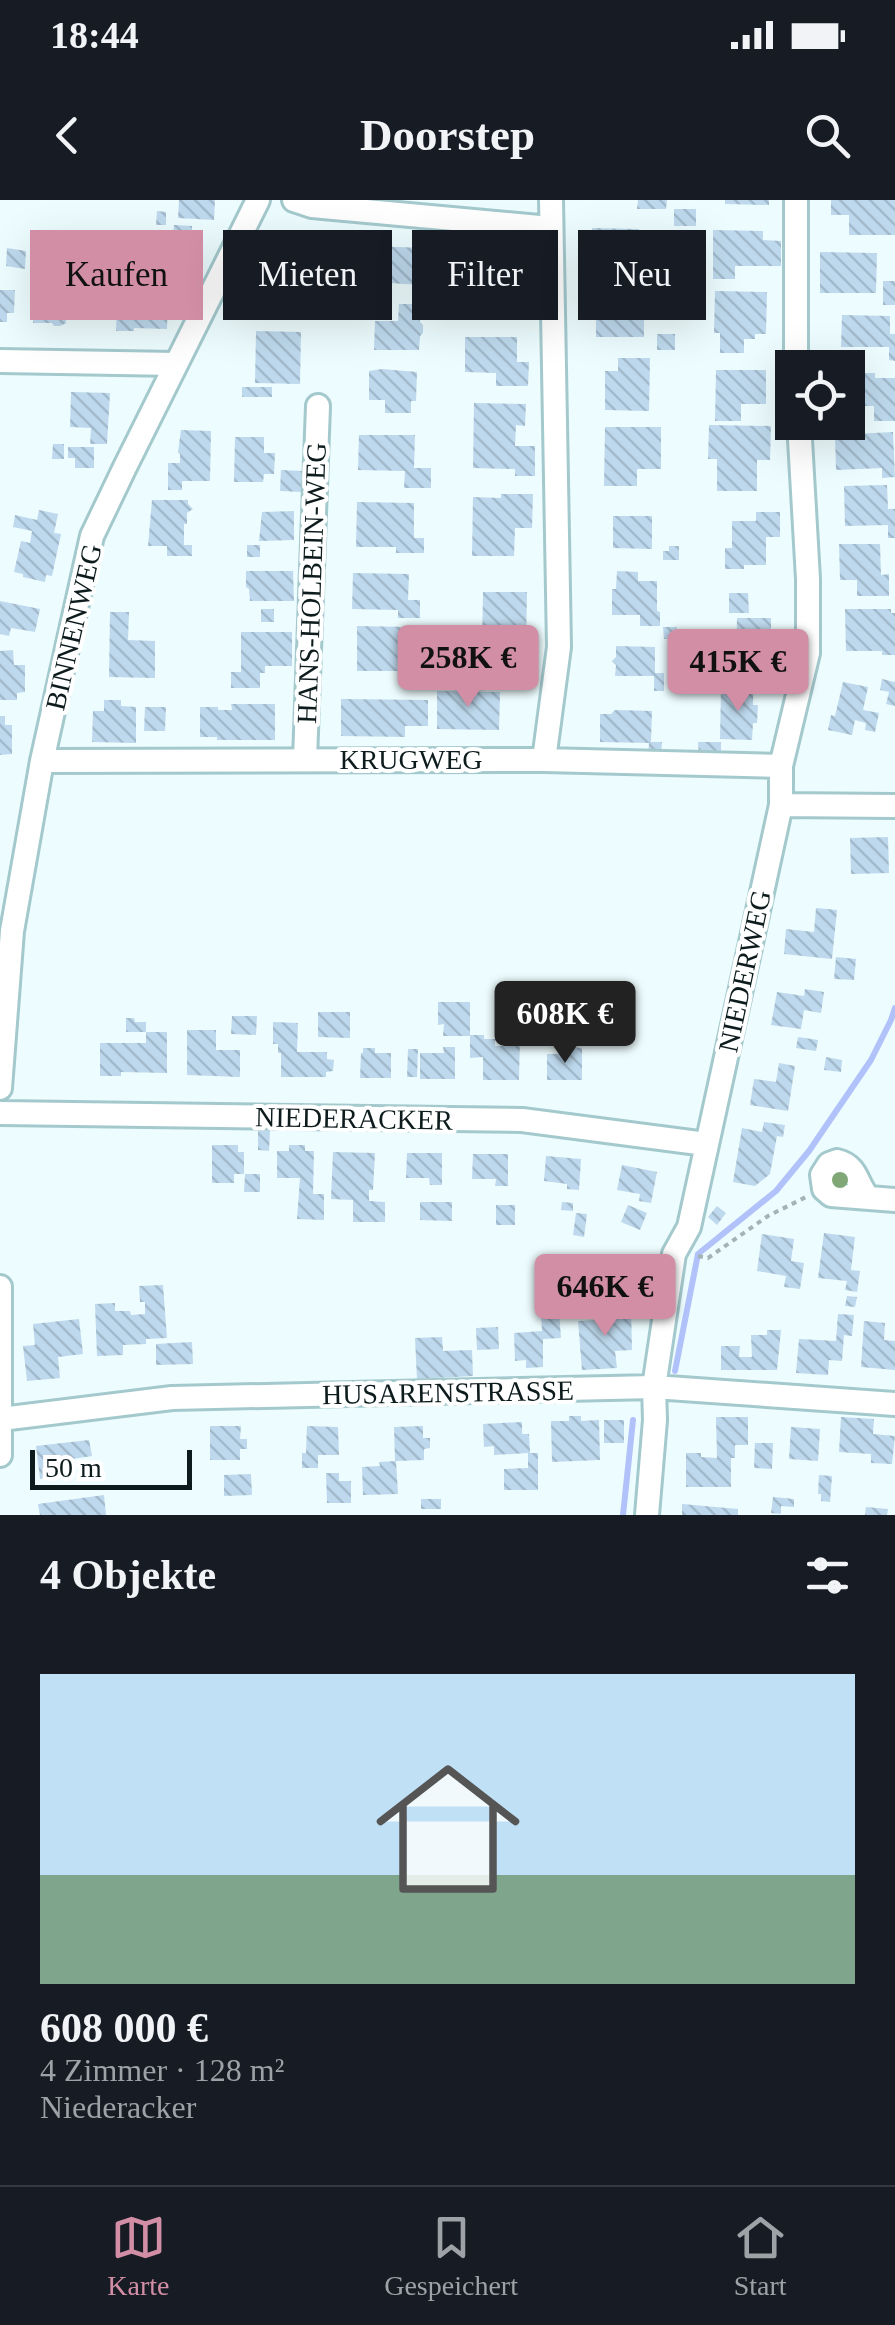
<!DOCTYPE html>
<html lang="de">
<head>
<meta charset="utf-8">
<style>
  :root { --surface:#171b24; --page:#20242c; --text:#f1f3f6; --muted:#9ea1a6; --line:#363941; --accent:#d18ea5 }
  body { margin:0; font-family:"Times New Roman",serif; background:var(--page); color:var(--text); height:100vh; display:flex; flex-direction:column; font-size:38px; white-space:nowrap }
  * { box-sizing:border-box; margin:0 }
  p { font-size:32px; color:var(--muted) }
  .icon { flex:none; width:55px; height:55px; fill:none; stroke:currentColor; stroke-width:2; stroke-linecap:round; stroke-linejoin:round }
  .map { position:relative; height:1315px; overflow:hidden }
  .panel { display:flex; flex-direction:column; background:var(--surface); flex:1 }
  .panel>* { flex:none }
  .hud { position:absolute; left:30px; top:30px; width:835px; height:90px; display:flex; gap:20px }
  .fabs { position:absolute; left:775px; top:150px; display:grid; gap:20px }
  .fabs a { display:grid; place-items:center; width:90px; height:90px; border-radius:0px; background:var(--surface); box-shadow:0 10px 40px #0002; font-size:50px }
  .scale { position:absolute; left:30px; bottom:25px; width:162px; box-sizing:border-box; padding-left:10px; border:5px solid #0d1b1d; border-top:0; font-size:28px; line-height:35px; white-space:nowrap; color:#0d1b1d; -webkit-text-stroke:8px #fff; paint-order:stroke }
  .price { position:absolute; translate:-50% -85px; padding:0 22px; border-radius:10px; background:var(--accent); color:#111; font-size:32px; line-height:65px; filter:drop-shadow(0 2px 5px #0008) }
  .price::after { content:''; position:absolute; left:50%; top:60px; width:30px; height:22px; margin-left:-15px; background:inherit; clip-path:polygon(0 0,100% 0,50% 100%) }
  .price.current { background:#222; color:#fff }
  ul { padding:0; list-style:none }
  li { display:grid; align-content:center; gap:20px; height:530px; padding:0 40px }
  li+li { border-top:2px solid var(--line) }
  li span { display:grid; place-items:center; height:310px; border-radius:0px; color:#555 }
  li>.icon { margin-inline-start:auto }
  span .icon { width:180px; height:180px; fill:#fffc; stroke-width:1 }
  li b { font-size:42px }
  h2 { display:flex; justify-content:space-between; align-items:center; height:120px; padding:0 40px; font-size:42px }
  .tag { padding:0 35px; border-radius:0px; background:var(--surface); box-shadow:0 10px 40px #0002; font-size:35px; line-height:90px }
  .tag.current { background:var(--accent); color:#111 }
  .status { display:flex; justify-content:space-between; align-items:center; height:70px; padding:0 50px; background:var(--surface); direction:ltr }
  .status svg { height:28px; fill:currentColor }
  header { display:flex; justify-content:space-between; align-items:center; height:130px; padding:0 40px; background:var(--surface); font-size:45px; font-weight:700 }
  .tab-bar { display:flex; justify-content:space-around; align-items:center; height:140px; border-top:2px solid var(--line); background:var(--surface); font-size:28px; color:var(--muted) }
  .tab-bar a { display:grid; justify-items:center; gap:5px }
  .tab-bar .current { color:var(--accent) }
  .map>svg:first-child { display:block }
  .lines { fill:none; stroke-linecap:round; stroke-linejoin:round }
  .stream { stroke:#b1c2fb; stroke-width:6 }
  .building { fill:url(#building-back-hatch) }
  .minor-casing { stroke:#a4c9cd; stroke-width:28 }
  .path { stroke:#a4b3b5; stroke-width:4; stroke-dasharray:5 5; stroke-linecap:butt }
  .minor { stroke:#fff; stroke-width:22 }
  .tree { fill:#80a877 }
  .labels { text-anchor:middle; stroke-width:8; stroke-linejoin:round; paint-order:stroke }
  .street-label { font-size:28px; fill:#0d1b1d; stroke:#fff }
</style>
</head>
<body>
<div class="status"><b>18:44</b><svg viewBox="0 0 49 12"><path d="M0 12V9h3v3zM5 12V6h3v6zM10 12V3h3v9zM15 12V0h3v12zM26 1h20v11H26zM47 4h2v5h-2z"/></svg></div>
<header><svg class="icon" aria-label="back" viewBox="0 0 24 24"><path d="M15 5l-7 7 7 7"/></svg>Doorstep<svg class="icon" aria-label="search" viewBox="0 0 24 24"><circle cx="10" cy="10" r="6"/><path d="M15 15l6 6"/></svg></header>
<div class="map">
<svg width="895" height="1315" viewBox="0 0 895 1315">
  <defs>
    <pattern id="building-back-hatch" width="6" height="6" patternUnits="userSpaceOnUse" patternTransform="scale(2.5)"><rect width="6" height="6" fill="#bed9ed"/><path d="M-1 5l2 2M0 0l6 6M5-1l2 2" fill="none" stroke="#a2bacb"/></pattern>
  </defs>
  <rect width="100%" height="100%" fill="#edfcfe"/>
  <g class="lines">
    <!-- stream -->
    <path class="stream" d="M675 1171 698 1054 776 991 809 951 871 860 891 820 895 808
      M623 1315 633 1220"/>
  </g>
  <!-- building -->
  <path class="building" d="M179 0H215L214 20 178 18Z
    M638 0H667L666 9H637Z
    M725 0H769V5L725 4Z
    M831 0H895V35H849V15H831Z
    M674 9H696V26H674Z
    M157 11 166 12V25H156Z
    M174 25 192 26V36L173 34Z
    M592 28 639 29 638 60H657V74L627 73V59H592Z
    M713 30 763 31V40L781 41V66H735V79H713Z
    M287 41 326 51 319 75 315 74 308 110 270 101 277 68 281 69Z
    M372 46 424 48V59L426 61 423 85 371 82Z
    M121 47H131V61H121Z
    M7 48 26 51 25 69 6 66Z
    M73 49 93 50 92 74 72 75Z
    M480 51H519V80H525L524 108 499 107V100H479Z
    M820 52 877 53 876 93H820Z
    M35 68H61L60 88H67L66 94H73L72 111H66V123L60 126H54L52 123H33Z
    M883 81H895V105H883Z
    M0 90H15L14 113H7V122H0Z
    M715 91 767 92 766 134H755V139H744V153H720V133H714Z
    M133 95 168 96 167 129 134 128V131H116L117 104 133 105Z
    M399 104H420V122L423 125V133L420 136 419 150H374L375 121H398Z
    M596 105 644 106V137H596Z
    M842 115 890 116V134H895V161L889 160V147H841Z
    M256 131 301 132 300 184 255 183Z
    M657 134H675V150H657Z
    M465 137H517V162H529L528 186H496V173L465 172Z
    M618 158H650L649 211 605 210V171H618Z
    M382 169 417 172 416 201H411V213H385V200H369V171Z
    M716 170H766V204H741V221H715Z
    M851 173H875V178H895V221H874V206H848V179H851Z
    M242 187H272V197H242Z
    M71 192 110 193 107 244H90L91 228 70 227Z
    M474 203 526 204 525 226 516 225 515 246H535V276H515V269L473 268Z
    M709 225 771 226 770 260H757V291H717V259H708Z
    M605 227H661V269H637V286H604Z
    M181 230 211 231 210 281H182V290H168V263H180V254L178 252Z
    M893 232 895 277 882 278V268L836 270 835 235Z
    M359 235H415L414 268H431V288H404L405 271 358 270Z
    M235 237H264V253H275L274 274H264L263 282H234Z
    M53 244H64V259H52Z
    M68 247H94V268H75V258H68Z
    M281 270 302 271 301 292 280 291Z
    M887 285 888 309H895V338H888V325L845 326 844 286Z
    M501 294H533L532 328H515L514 356H472L473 297 501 298Z
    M152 300H188V304L193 309 187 313V324H184V345H192V356H167V346H148Z
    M357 302 414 303V338H424V353H396V347H356Z
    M39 310 58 314 54 333 61 334 52 376 46 375 45 382 23 377V374L14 372 21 341 30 343 32 331 13 327 15 315 37 320Z
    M294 311V340L259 341 262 312Z
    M756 312H780V337H766V365H744V369H725V348H732V321H756Z
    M613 316H652V349L613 348Z
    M839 344H880L881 375 889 374V396H857V380H840Z
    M247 345H260V357H247Z
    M669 346H679V360H663V351H669Z
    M246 371H293L294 401H250L249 389 246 387Z
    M617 371 638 372V381H657V411L660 412V426H640V415H612V389H616Z
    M353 373 409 374 408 400H420V418H398V410L352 409Z
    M483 392H527L526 444 505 443V465H474V450H482Z
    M729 393H748L749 413H729Z
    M0 401 40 409 35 432 11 428 9 436 0 434Z
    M261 409H274V422H261Z
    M845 409H891V413H895V455H882V451H846Z
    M110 412H129L128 440 155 441V478L109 477Z
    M737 418H771V458H736Z
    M357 426 409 427V471H357Z
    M663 427H677L678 439H664Z
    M241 432H292V466H265V473H260V488H231V472H241Z
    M616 446 655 447V473H664V491H654V476H615L616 465 612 461 616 457Z
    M13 450 14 465H25V492L17 493V500H0V451Z
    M754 471H770V488H753Z
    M882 479 895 482V506L886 504 889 492 880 490Z
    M843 482 868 487 863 510 879 513 875 532 865 530 866 523 855 520 852 535 828 530 831 515 835 516Z
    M721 487 753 488V505H758L757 523H753L752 540 720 539Z
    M437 491 500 492 499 530 437 529Z
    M341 499 428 500V526H405V537L341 536Z
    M104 500H121V506L136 507V543L92 542 93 511H104Z
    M231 504H275V540H217V537H200V507H218V510H232Z
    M145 507H166L165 531H144Z
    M615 510 652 511 651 542H662L661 555H648L649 543 600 542V514H611Z
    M0 516H5V525H12V554L0 555Z
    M698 542H721V556H699Z
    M888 637 889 673 851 674 850 638Z
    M816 708 837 710 832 759 784 754 786 729 814 732Z
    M836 757 856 759 854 780 834 779Z
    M805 789 824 792 821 813 804 810 801 829 771 825 777 792 804 796Z
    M438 802H470V835H484V839H495V846H507V811H529V830H533V837H520L519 880H483V857L470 858V836H443L444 824 438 825Z
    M318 812H350V838L318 837Z
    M232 816H257L256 835 231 834Z
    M126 818H134L135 822H146V832H126Z
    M582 821H592V838H570V824H582Z
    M273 822 298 823 297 852H327V859L334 860 333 871 326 872V877H281V853H278V844H273Z
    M545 824H564V831H546Z
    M187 830H216V850H240V877L187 875Z
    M146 832H167V873L121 872V876H100V843H146Z
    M798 837 818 840 816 851 796 848Z
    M443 847H455V879H420V853H444Z
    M570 847 582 848V880H547V854H570Z
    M363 848H375V853H391V878H360L361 853H363Z
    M408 849H418L417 877H407Z
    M826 857 842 860 841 872 824 870Z
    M779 863 795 866 788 911 750 905 754 879 776 882Z
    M764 922 785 925 783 937 777 936 770 974 755 986 733 982 742 928 762 932Z
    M258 930 270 931 269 951 258 950Z
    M212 945H238V952H244V974H234V983H212Z
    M289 945H305V951H314L313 994H324V1020L297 1019 300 978H277V951H289Z
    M333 952 375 953 373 990H369V1001L385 1002V1022H353V1000L331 999Z
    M407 953H442V985H430L429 978H406Z
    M473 954H508V986H495L496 979H472Z
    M546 956 581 959 579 990 567 989V984L544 981Z
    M622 965 657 972 651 1003 639 1001 640 994 617 990Z
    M245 974H260V992H244Z
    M420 1002H452V1021L420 1020Z
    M562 1002 573 1003V1011L561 1010Z
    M496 1005H515V1025H496Z
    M628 1005 647 1013 640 1030 621 1022Z
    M717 1006 726 1013 717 1025 708 1017Z
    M576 1013 587 1014 584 1037 573 1035Z
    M824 1033 855 1037 851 1070 860 1071 857 1092 845 1090 847 1081 818 1078Z
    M762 1034 794 1039 791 1061 804 1063 800 1089 784 1087 786 1076 757 1071Z
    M163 1085 167 1138 146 1139V1144L123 1145V1155L97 1156 95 1104 115 1103V1111H130L131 1115 145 1114V1102H140L139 1086Z
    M847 1096 857 1097 855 1107 845 1106Z
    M631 1105 632 1150 615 1151 617 1168 582 1170 578 1121 614 1119 613 1107Z
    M559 1112 561 1138 543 1139V1167L526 1168V1160L515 1161 514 1133 542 1131 541 1113Z
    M838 1114 854 1115 852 1136 844 1135 842 1161 829 1160 828 1175 796 1173 799 1139 836 1141Z
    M79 1119 83 1154 58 1157 60 1178 27 1181 23 1146 35 1145 33 1124Z
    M864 1121 885 1123 884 1140 895 1141V1170L861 1167Z
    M498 1127 499 1149 477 1150 476 1128Z
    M767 1130H781L777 1170H721V1146H740L739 1157H752L751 1135H767Z
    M442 1137 443 1151 472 1150 473 1176 417 1179 415 1138Z
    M192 1142 193 1164 156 1165V1144Z
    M569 1216H581V1221L599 1220 600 1260 552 1262 551 1221H569Z
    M716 1217H748V1245H735V1258H731V1287H686V1253H701V1257L717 1258Z
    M841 1217 874 1219 873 1234 895 1236 892 1264 871 1263V1254L839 1252Z
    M604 1220H624V1243H604Z
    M522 1222V1234H529L530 1253H538V1290H504V1269L528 1268V1253L494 1255V1246L484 1247 483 1224Z
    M210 1226H241L240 1239H247V1249H240V1260H210Z
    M307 1226 338 1227 339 1255H318V1268H302V1253H306Z
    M423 1226V1238H430V1248L424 1249V1260L395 1261 394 1227Z
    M791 1227 820 1229 818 1261 789 1259Z
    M89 1240 92 1256 72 1259 74 1274 40 1279 36 1246Z
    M755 1243H773L772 1269 754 1268Z
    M396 1261 398 1294 363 1295 362 1267 380 1266 379 1262Z
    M326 1273H339V1281H351V1303H327Z
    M251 1274 252 1295 224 1296V1275Z
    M819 1275 832 1276 830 1302 821 1301V1294H818Z
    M104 1295 106 1315H40L38 1304Z
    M773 1297 794 1299V1307L781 1306V1314L771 1313Z
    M421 1299H441V1309H421Z
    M682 1304 738 1309V1315H682Z
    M866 1307 888 1309 887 1315H865Z"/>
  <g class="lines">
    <!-- minor casing -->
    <g class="minor-casing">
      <path id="minor" d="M294 0 312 6 550 28
        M796 0V168
        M0 161 176 164
        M305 559 318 206
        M544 560 559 447 551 0
        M42 561 544 560 781 566
        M781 605 895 606
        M0 888 12 731 42 561 92 336 125 267 258 0
        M0 913 522 920 706 944
        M868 997C856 984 858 966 837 961L829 964 822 975 824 989 831 995 895 1000
        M0 1087V1255
        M1 1219 172 1198 654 1187 895 1204
        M647 1315 655 1220 654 1187 674 1054 689 1027 781 605V566L808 453V379L799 222"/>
    </g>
    <!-- path -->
    <path class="path" d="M698 1056 708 1058 768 1016 806 997"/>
    <!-- minor -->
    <use href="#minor" class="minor"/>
  </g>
  <!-- trees -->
  <circle class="tree" cx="840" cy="980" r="8"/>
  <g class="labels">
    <!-- street labels -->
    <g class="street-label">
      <text transform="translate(311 383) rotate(-88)" y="10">HANS-HOLBEIN-WEG</text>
      <text transform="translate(73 427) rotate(-77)" y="10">BINNENWEG</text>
      <text x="411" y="569">KRUGWEG</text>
      <text transform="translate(744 771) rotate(-78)" y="10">NIEDERWEG</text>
      <text transform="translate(354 918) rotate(1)" y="10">NIEDERACKER</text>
      <text transform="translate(448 1192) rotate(-1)" y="10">HUSARENSTRASSE</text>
    </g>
  </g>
</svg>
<div class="fabs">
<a><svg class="icon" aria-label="locate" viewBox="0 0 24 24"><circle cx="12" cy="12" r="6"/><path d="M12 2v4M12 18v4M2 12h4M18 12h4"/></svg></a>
</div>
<div class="scale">50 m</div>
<b class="price" style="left:468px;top:510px">258K €</b>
<b class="price" style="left:738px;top:514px">415K €</b>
<b class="price current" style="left:565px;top:866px">608K €</b>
<b class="price" style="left:605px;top:1139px">646K €</b>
<div class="hud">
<a class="tag current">Kaufen</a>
<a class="tag">Mieten</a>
<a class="tag">Filter</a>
<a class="tag">Neu</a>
</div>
</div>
<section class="panel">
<h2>4 Objekte<svg class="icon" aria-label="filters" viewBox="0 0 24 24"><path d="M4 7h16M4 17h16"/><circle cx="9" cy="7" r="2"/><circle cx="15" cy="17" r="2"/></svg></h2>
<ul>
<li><span style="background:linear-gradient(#bfe0f5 65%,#7fa58c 0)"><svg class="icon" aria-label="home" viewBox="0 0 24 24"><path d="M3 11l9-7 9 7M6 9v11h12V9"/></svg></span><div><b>608 000 €</b><p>4 Zimmer · 128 m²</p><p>Niederacker</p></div></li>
</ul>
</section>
<nav class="tab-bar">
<a class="current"><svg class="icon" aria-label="map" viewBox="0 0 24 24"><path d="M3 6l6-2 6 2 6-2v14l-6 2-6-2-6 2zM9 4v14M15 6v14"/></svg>Karte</a>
<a><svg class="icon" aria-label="saved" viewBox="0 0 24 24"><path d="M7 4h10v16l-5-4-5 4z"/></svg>Gespeichert</a>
<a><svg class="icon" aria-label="home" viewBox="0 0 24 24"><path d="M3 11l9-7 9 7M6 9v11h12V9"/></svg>Start</a>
</nav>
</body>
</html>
